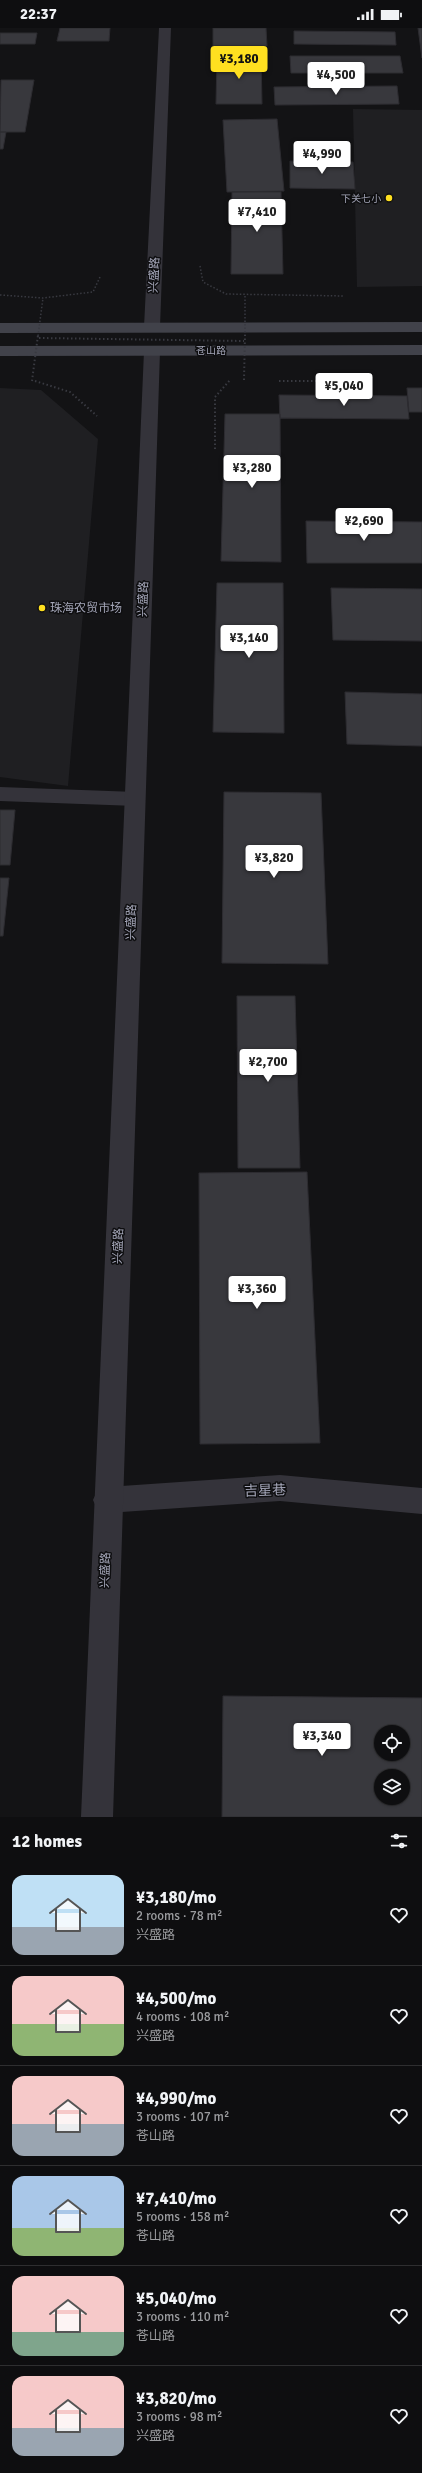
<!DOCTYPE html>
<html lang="en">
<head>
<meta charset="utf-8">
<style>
  :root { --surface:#0e0e10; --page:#171719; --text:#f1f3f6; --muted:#9b9c9f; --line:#2e2e30; --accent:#ffe020 }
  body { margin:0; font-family:Signika,"Noto Sans SC",sans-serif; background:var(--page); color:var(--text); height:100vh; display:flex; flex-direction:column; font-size:15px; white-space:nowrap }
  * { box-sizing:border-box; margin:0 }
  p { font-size:13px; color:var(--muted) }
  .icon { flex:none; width:22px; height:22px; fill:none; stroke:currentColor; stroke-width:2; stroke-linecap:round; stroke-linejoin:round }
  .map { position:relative; height:1789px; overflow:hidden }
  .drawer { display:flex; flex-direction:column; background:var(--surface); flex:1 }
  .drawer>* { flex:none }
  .tools { position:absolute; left:374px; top:1697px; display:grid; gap:8px }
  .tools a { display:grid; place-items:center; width:36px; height:36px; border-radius:50%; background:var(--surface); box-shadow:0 1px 3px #0004,0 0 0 1px var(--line); font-size:20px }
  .price { position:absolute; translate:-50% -34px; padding:0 9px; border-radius:4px; background:#fff; color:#222; font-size:13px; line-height:26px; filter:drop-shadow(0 1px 2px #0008) }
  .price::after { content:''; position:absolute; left:50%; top:24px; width:12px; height:9px; margin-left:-6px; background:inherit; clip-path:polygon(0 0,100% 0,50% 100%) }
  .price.active { background:var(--accent); color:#111 }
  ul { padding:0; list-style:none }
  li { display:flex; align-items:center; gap:12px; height:100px; padding:0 12px }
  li+li { border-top:1px solid var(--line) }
  li span { display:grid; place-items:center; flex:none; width:112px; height:80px; border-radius:12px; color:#555 }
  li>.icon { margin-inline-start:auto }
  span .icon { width:48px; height:48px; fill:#fffc; stroke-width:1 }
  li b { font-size:17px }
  h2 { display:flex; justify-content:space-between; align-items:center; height:48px; padding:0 12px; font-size:17px }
  .status { display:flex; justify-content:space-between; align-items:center; height:28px; padding:0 20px; background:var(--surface); direction:ltr }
  .status svg { height:11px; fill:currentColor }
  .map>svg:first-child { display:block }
  .built { fill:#1f1f22 }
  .building { fill:#38383d; stroke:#2d2c31; fill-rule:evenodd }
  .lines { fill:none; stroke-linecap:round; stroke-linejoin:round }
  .path-far1 { stroke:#393a41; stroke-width:1.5; stroke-dasharray:1.5 2; stroke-linecap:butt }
  .path { stroke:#393a41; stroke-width:2; stroke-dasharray:1.5 2.5; stroke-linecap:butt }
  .service { fill:#34333a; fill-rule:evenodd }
  .minor { fill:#34333a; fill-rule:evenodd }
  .tertiary { fill:#34333a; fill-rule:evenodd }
  .secondary { fill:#41424a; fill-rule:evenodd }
  .path-bridge-far1 { stroke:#393a41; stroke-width:1.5; stroke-dasharray:1.5 2; stroke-linecap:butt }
  .path-bridge { stroke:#393a41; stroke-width:2; stroke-dasharray:1.5 2.5; stroke-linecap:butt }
  .poi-dot { fill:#ffe020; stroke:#0e0e10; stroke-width:1.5 }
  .labels { text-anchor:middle; stroke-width:3; stroke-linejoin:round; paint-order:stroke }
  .far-poi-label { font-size:10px; fill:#a3a5b7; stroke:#0e0e10; text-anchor:end }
  .far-street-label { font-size:10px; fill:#a3a5b7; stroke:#0e0e10 }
  .street-label { font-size:12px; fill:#a3a5b7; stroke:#0e0e10 }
  .poi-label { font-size:12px; fill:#a3a5b7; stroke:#0e0e10; text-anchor:start }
  .near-street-label { font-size:14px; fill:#a3a5b7; stroke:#0e0e10 }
</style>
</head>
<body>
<div class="status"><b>22:37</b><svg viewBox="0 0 49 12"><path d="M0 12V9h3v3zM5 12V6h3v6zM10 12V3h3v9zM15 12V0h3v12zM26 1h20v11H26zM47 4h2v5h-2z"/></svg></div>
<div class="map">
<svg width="422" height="1789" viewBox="0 0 422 1789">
  <rect width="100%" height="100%" fill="#131315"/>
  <!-- built -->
  <path class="built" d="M353 81 422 82V258L357 259Z
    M0 360 41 362 98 411 68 758 0 749Z"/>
  <!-- building -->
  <path class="building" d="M60 0H110L109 13H57Z
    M213 0H266L267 18H213Z
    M418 0H422V30Z
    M294 3 395 4 396 17 294 16Z
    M0 5H37L35 16H0Z
    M217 28H261L262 76H216Z
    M290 28H400L403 45H291Z
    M1 52H34L25 104H0Z
    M397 58 399 76 275 77 274 59Z
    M277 91 284 163 227 164 223 92Z
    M0 104H6L3 121H0Z
    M290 133 353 134 355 161 290 160Z
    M232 164H281L283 246H231Z
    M407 360H422V384H409Z
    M279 367 407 368 409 391 280 390Z
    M225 386H280L281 534 221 533Z
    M306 493 422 494V535H307Z
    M217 555H283L284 705 213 704Z
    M331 560 422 561V613L333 612Z
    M345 664 422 666V718L347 716Z
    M224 764 321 765 328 936 222 935Z
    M0 782H15L10 837H0Z
    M0 850H9L3 908H0Z
    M237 968H295L300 1140H238Z
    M307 1144 320 1415 200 1416 199 1145Z
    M223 1668 422 1670V1789H222ZM381 1704H403V1726H381ZM381 1748H403V1770H381Z"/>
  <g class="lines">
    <!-- path-far1 -->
    <path class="path-far1" d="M200 238 203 254 226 266 344 268
      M0 267 43 270 93 264 100 249"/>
    <!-- path -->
    <path class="path" d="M35 353 70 364 97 388
      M279 353H339
      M215 421V369L230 352"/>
    <!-- service -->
    <path class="service" d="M0 759 136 764 143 766 145 771 143 776 136 778 0 773Z"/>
    <!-- minor -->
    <path class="minor" d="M280 1447 422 1460V1486L280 1473 107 1485 97 1481 93 1472 97 1463 107 1459Z"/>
    <!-- tertiary -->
    <path class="tertiary" d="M159 0H171L160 299 152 304 144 299Z
      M152 318 160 323 113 1789H81L144 323Z"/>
    <!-- secondary -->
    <path class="secondary" d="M422 294V304L0 305V295Z
      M422 317V327L0 328V318Z"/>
    <!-- path-bridge-far1 -->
    <path class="path-bridge-far1" d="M38 308 43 270
      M245 308V267"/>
    <!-- path-bridge -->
    <path class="path-bridge" d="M39 310 244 313
      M244 352 245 307
      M32 353 38 307"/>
  </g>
  <!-- markers -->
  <g class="poi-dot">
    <circle cx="389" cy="170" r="4"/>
    <circle cx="42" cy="580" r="4"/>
  </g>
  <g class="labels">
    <!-- far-poi labels -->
    <g class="far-poi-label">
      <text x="381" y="174">下关七小</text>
    </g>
    <!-- far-street labels -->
    <g class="far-street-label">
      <text x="211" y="326">苍山路</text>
    </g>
    <!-- street labels -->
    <g class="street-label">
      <text transform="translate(154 247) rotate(-87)" y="4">兴盛路</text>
      <text transform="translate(143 571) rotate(-88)" y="4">兴盛路</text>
      <text transform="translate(131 894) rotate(-88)" y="4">兴盛路</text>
      <text transform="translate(118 1218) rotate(-88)" y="4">兴盛路</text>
      <text transform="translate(105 1542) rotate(-88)" y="4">兴盛路</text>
    </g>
    <!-- poi labels -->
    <g class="poi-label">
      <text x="50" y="584">珠海农贸市场</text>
    </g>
    <!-- near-street labels -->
    <g class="near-street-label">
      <text transform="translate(265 1462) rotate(-2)" y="5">吉星巷</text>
    </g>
  </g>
</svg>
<div class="tools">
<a><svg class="icon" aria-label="locate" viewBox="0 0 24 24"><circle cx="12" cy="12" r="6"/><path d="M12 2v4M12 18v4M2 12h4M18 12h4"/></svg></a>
<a><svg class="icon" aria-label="layers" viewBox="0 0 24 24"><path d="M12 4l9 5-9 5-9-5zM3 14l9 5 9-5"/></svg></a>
</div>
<b class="price active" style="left:239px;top:52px">¥3,180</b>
<b class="price" style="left:336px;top:68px">¥4,500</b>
<b class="price" style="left:322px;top:147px">¥4,990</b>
<b class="price" style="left:257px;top:205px">¥7,410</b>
<b class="price" style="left:344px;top:379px">¥5,040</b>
<b class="price" style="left:252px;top:461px">¥3,280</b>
<b class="price" style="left:364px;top:514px">¥2,690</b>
<b class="price" style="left:249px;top:631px">¥3,140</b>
<b class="price" style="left:274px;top:851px">¥3,820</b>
<b class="price" style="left:268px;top:1055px">¥2,700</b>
<b class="price" style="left:257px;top:1282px">¥3,360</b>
<b class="price" style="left:322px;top:1729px">¥3,340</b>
</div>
<section class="drawer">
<h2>12 homes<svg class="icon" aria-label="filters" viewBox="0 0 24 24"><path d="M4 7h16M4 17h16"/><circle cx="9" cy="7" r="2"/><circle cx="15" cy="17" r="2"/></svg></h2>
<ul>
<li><span style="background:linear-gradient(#bfe0f5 65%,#9aa5b1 0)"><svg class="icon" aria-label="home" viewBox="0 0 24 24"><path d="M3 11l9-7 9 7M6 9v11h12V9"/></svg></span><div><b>¥3,180/mo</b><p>2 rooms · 78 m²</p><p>兴盛路</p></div><svg class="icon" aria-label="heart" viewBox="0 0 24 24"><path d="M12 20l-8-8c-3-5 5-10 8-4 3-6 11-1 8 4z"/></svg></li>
<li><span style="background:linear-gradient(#f6c9c9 60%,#8fb573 0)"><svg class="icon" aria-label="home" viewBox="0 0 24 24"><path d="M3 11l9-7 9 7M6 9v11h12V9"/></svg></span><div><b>¥4,500/mo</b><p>4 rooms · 108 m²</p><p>兴盛路</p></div><svg class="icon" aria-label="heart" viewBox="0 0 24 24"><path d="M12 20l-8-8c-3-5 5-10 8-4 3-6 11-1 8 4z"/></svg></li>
<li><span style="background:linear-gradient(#f6c9c9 60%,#9aa5b1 0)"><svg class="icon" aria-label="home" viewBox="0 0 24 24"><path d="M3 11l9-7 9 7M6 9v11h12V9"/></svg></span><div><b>¥4,990/mo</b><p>3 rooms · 107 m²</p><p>苍山路</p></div><svg class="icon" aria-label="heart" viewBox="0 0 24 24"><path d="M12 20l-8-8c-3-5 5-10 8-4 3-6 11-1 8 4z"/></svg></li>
<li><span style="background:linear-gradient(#a9c7e8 65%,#8fb573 0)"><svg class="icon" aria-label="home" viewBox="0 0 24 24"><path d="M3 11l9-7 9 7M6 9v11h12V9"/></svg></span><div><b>¥7,410/mo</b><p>5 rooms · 158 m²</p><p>苍山路</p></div><svg class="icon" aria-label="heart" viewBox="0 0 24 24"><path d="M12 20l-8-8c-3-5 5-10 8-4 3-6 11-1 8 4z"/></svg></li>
<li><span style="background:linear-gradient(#f6c9c9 70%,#7fa58c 0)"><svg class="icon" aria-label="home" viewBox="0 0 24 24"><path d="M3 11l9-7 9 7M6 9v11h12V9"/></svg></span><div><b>¥5,040/mo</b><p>3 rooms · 110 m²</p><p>苍山路</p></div><svg class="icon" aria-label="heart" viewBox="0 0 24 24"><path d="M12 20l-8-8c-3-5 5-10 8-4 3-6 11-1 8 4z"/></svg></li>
<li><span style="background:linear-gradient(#f6c9c9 65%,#9aa5b1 0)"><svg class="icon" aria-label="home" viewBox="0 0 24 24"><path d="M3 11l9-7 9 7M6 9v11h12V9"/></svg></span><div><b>¥3,820/mo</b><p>3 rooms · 98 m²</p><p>兴盛路</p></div><svg class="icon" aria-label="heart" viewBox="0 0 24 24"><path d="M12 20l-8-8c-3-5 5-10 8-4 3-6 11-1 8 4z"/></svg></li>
</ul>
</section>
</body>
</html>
